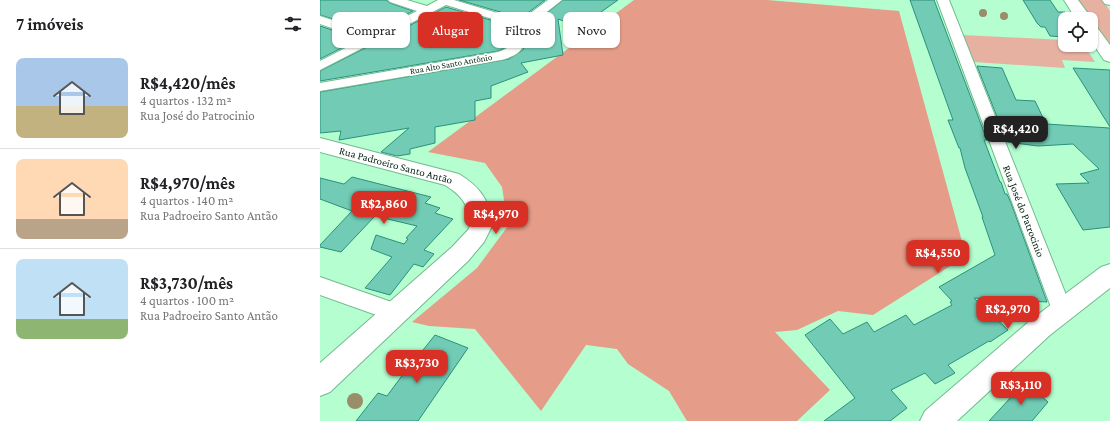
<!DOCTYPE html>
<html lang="pt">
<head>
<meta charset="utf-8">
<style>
  :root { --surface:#fff; --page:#f2f2f2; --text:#202124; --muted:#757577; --line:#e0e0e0; --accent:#d93025 }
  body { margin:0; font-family:"Crimson Pro",serif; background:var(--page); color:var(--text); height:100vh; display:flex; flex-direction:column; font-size:15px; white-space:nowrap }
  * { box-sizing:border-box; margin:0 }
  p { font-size:13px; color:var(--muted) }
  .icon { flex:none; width:22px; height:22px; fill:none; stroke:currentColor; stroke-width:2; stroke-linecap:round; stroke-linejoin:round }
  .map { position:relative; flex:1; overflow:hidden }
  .drawer { display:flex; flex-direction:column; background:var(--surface); width:320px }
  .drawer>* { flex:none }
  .banner { position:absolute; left:12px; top:12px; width:380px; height:36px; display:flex; gap:8px }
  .fabs { position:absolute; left:738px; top:12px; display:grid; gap:8px }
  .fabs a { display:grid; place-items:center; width:40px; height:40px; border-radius:8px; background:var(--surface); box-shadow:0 1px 3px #0004; font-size:20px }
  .price { position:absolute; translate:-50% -34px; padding:0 9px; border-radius:8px; background:var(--accent); color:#fff; font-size:13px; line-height:26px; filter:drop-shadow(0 1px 2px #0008) }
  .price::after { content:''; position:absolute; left:50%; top:24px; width:12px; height:9px; margin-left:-6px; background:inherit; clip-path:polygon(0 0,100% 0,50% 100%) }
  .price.active { background:#222; color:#fff }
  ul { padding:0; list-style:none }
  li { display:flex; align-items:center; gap:12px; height:100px; padding:0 16px }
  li+li { border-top:1px solid var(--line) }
  li span { display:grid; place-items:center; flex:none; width:112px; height:80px; border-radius:8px; color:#555 }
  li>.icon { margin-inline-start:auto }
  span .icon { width:48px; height:48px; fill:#fffc; stroke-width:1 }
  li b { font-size:17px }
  h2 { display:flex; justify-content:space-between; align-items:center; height:48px; padding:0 16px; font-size:17px }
  .pill { padding:0 14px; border-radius:8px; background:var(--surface); box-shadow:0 1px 3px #0004; font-size:14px; line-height:36px }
  .pill.active { background:var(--accent); color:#fff }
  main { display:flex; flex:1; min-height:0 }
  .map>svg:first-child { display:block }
  .green { fill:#e7b1a2 }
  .forest { fill:#e59c88 }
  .building { fill:#71cbb5; stroke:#2b917c }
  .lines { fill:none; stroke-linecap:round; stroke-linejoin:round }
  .minor-casing { stroke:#72ba8f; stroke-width:2 }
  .tertiary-casing { stroke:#72ba8f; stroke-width:2 }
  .secondary-casing { stroke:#72ba8f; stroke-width:2 }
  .minor { fill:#fff; fill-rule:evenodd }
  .tertiary { fill:#fff; fill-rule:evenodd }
  .secondary { fill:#fff; fill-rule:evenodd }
  .tree { fill:#9a8d6a }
  .labels { text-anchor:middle; stroke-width:3.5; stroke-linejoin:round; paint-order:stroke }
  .far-street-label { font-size:9px; fill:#082616; stroke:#fff }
  .street-label { font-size:11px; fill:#082616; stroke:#fff }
</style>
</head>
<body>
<main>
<section class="drawer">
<h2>7 imóveis<svg class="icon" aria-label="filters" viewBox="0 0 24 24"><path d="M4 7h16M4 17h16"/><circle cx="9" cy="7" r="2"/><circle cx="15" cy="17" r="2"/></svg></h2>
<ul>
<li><span style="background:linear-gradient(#a9c7e8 60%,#c2b280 0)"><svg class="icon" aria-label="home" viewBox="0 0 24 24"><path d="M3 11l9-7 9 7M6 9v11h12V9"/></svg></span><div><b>R$4,420/mês</b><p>4 quartos · 132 m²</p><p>Rua José do Patrocinio</p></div></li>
<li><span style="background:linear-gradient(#ffd9b3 75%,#b9a48a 0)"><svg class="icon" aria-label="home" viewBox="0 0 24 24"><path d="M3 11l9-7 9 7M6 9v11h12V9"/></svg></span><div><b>R$4,970/mês</b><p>4 quartos · 140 m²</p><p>Rua Padroeiro Santo Antão</p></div></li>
<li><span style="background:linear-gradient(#bfe0f5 75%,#8fb573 0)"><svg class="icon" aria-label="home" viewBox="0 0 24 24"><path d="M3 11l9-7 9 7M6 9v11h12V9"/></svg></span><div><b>R$3,730/mês</b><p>4 quartos · 100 m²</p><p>Rua Padroeiro Santo Antão</p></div></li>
</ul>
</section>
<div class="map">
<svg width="790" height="421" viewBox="0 0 790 421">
  <rect width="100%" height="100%" fill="#b4fed0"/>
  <!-- green -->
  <path class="green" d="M758 0H783L790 11V45Z
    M643 35 745 40V45H764L775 62 742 60 745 68 654 62Z"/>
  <!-- forest -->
  <path class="forest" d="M314 0H447L579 11 646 256 553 315 518 311 477 330 455 332 510 390 477 421H367L349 391 308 364 297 349 266 345 221 411 155 329 109 326 92 322 157 268 188 226 182 187 165 163 108 152Z"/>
  <!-- building -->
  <path class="building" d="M0 0H66L70 3 93 11 53 31 0 15Z
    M139 0H225L201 18Z
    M243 0H298L260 27 238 19 243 55 201 63 208 72 171 86V98L155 101V120L115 127V143L90 149V154L77 156 61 152 89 128 19 140 21 131 0 133V92L189 59 203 50 210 27Z
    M590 0H614L667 140H664L680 182H681L685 194H687L691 203 727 302 654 298 688 330 670 342 669 341 628 365 635 373 615 384 605 373 571 390 587 408 570 421H504L535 398 485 335 510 319 523 334 547 322 554 332 586 315 594 325 632 305 630 302 632 301 619 287 675 255 662 217H663L645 168 640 148H639L628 120H633Z
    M703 0H730L738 12H745V37L730 36 725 27H721L717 23Z
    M126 7 194 27 191 42 186 47 178 51 0 81V71Z
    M0 26 39 39 0 59Z
    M657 66 682 68 696 100 715 101 726 124 790 128V227L763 230 736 184 769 183 760 174 779 169 753 144 718 146 687 142Z
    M753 68 790 70V127Z
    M32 177 111 197 105 203 120 208 115 213 133 219 104 250 114 254 103 267 94 264 70 295 45 288 72 257 51 249 56 235 84 244 88 239 86 238 97 226 55 216 21 252 0 247V245L32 211 0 199V178L24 184Z
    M115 335 148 348 98 421H36L58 393 67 396 98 354 99 355Z
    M705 382 728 402 712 421H669Z"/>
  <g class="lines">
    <!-- minor casing -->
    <g class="minor-casing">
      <path id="minor" d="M68 0H87L107 6 118 0H134L201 20 228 0H242L209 26C204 47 204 54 181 60L0 91V83L178 52C194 47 193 41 196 26L126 5 0 70V61L43 39 0 24V16L53 33 97 11 70 2Z
        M617 0H629L752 310 749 317 742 319 735 317 732 310Z
        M0 277 83 306 87 313 83 320 76 322 0 295Z"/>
    </g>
    <!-- tertiary casing -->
    <g class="tertiary-casing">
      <path id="tertiary" d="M744 0H758L772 19 771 20 756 19Z
        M782 0H790V5L785 4Z
        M771 24 776 26 790 45V62L784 60 771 41Z
        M790 264V288L730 335 637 421H600L605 411 712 319 781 267Z"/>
    </g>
    <!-- secondary casing -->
    <g class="secondary-casing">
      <path id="secondary" d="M0 138 139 174C160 187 167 198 174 222L164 242 148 261 10 392 0 396V363L132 247 148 230 152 222C146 202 142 196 125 185L0 152Z"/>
    </g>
    <!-- minor -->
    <use href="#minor" class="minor"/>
    <!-- tertiary -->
    <use href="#tertiary" class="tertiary"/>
    <!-- secondary -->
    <use href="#secondary" class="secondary"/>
  </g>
  <!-- trees -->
  <g class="tree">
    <circle cx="663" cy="13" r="4"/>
    <circle cx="684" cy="16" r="4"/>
    <circle cx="35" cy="401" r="8"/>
  </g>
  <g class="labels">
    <!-- far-street labels -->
    <g class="far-street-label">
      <text transform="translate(131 64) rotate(-10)" y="3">Rua Alto Santo Antônio</text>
    </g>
    <!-- street labels -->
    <g class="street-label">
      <text transform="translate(76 165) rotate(15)" y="4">Rua Padroeiro Santo Antão</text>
      <text transform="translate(704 211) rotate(69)" y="4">Rua José do Patrocinio</text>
    </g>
  </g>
</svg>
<div class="fabs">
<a><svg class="icon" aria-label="locate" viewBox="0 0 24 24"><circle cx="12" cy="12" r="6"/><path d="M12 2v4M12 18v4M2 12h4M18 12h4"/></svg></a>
</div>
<b class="price active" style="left:696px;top:150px">R$4,420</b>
<b class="price" style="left:64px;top:225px">R$2,860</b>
<b class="price" style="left:176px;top:235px">R$4,970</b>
<b class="price" style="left:618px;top:274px">R$4,550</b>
<b class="price" style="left:688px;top:330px">R$2,970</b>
<b class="price" style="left:97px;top:384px">R$3,730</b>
<b class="price" style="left:701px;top:406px">R$3,110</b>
<div class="banner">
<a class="pill">Comprar</a>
<a class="pill active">Alugar</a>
<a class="pill">Filtros</a>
<a class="pill">Novo</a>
</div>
</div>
</main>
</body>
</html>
